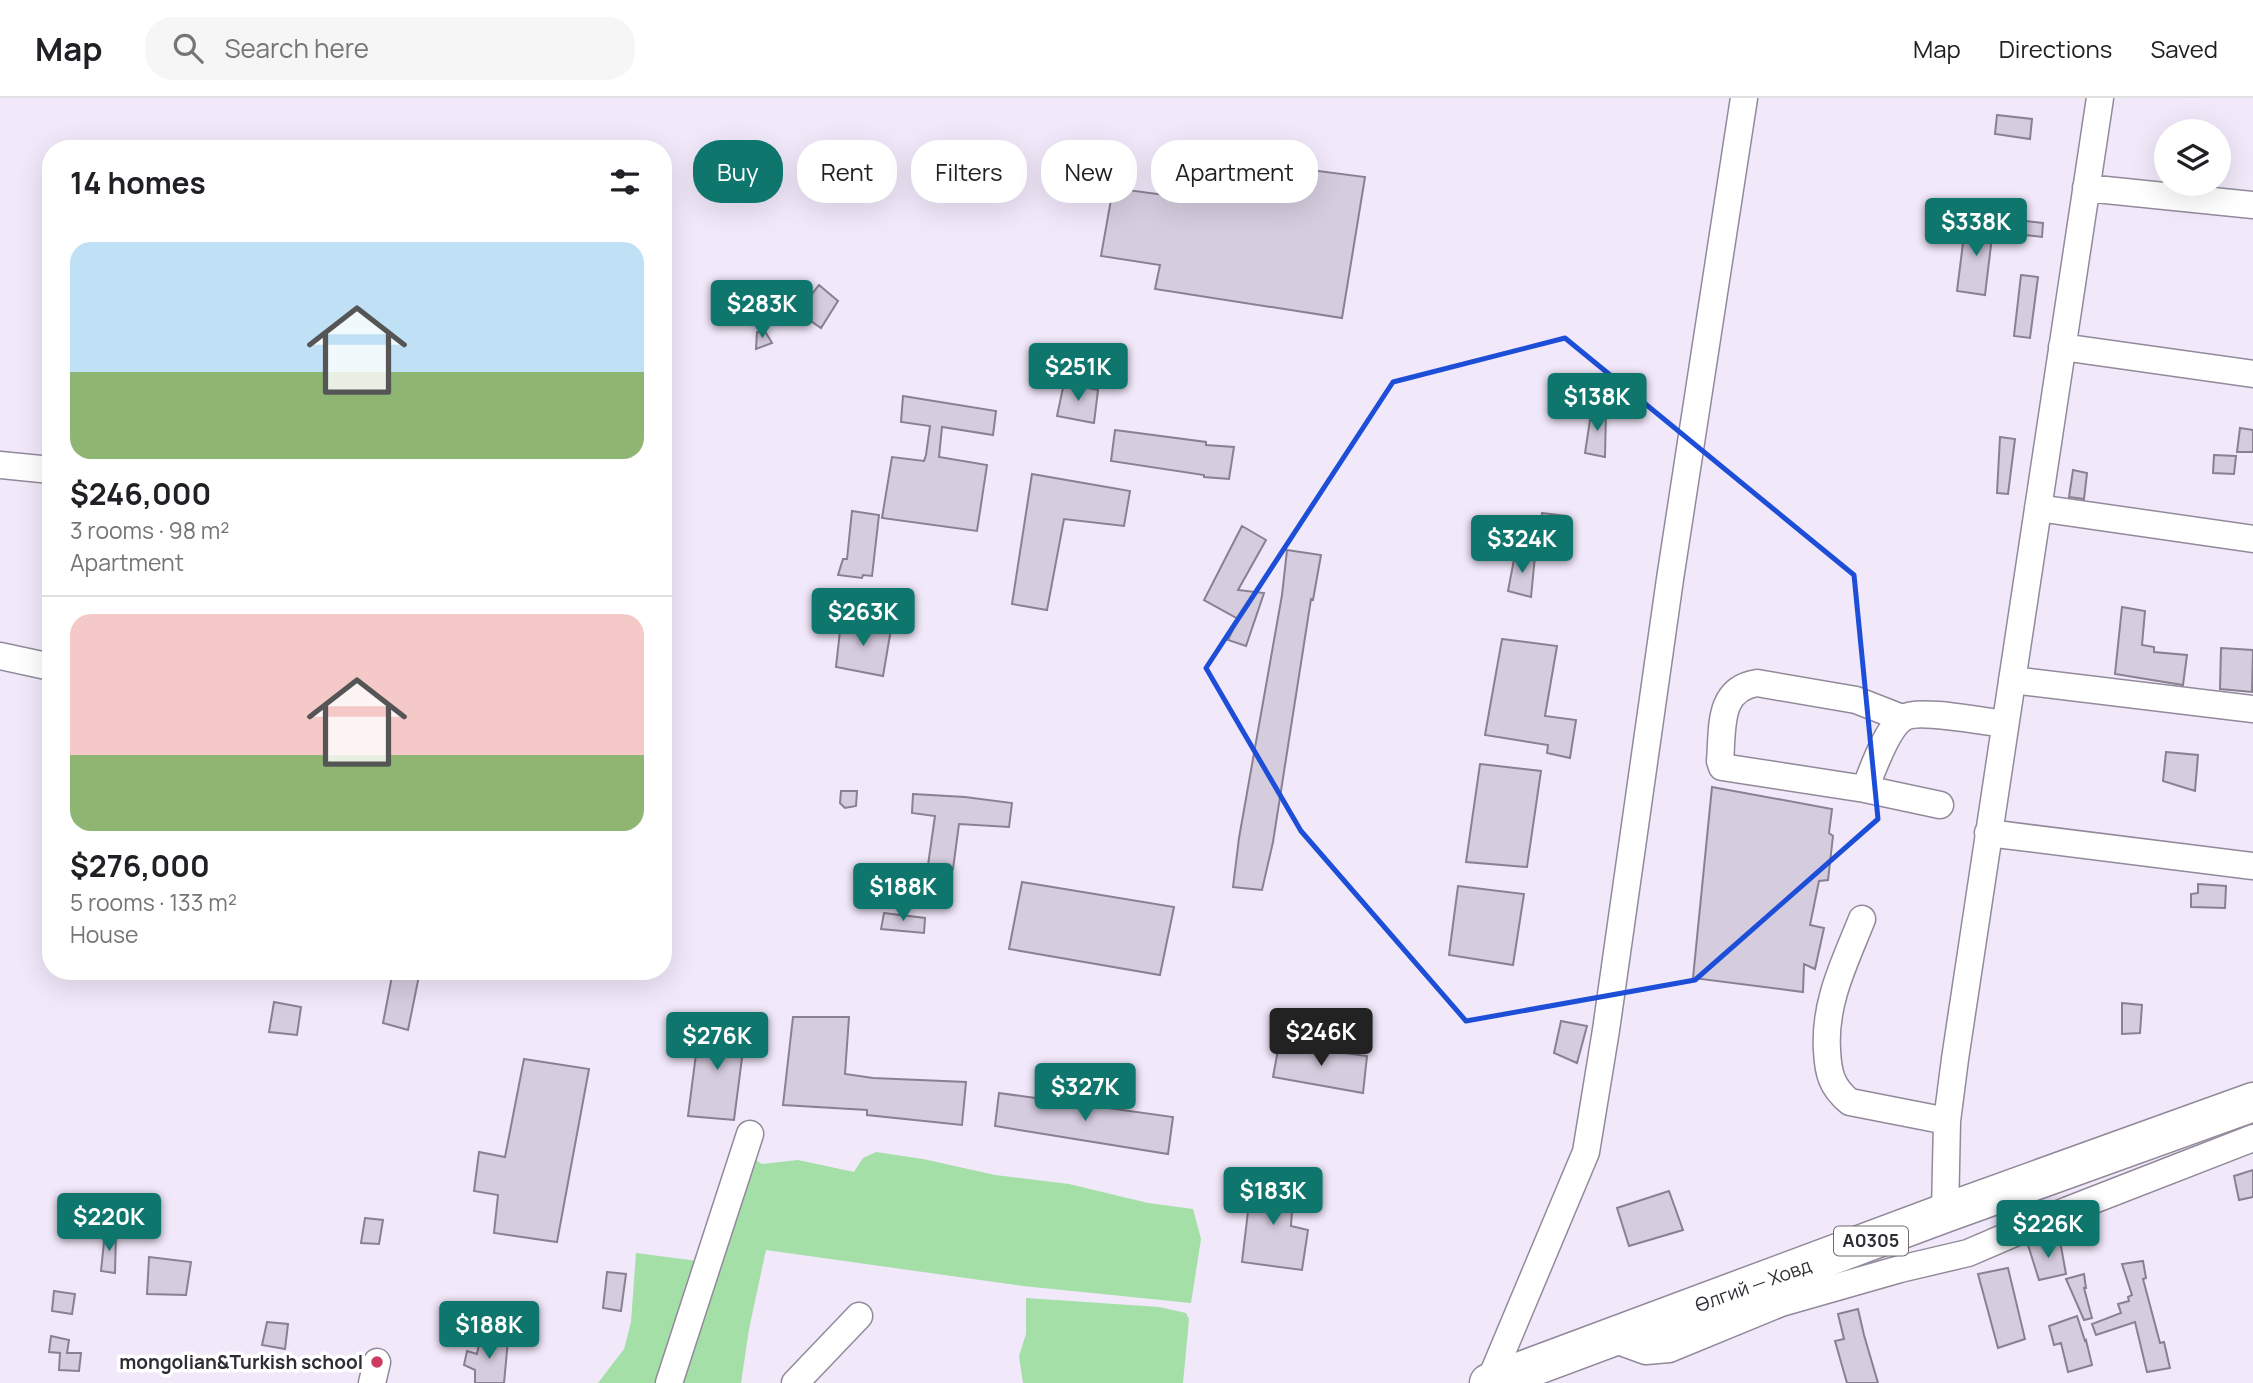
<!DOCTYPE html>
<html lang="en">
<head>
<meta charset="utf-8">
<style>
  :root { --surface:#fff; --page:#f6f6f6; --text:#202124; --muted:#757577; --line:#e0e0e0; --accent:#0f766e }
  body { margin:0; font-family:Manrope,sans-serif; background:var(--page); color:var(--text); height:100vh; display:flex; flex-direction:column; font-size:26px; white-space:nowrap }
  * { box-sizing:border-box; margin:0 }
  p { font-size:23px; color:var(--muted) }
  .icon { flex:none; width:38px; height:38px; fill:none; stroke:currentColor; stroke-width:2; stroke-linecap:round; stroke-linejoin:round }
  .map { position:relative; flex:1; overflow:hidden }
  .side { position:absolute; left:42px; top:42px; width:630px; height:840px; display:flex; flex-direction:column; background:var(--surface); border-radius:28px; box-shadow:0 7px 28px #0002 }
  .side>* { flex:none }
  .top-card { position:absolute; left:693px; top:42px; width:665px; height:63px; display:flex; gap:14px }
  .tools { position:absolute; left:2154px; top:21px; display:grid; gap:14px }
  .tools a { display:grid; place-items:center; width:77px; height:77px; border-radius:50%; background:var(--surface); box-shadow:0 7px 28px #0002; font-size:35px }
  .price { position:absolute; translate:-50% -60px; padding:0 16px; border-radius:7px; background:var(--accent); color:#fff; font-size:23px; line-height:46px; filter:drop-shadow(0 2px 4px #0008) }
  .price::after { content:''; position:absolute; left:50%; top:42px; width:21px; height:16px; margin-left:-10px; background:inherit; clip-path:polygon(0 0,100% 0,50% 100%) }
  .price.active { background:#222; color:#fff }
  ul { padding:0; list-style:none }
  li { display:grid; align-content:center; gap:14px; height:371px; padding:0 28px }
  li+li { border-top:2px solid var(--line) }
  li span { display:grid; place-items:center; height:217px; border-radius:21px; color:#555 }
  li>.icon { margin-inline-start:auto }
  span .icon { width:126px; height:126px; fill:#fffc; stroke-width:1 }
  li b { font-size:30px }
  h2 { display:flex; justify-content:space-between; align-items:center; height:84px; padding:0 28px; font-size:30px }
  .pill { padding:0 24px; border-radius:28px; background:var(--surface); box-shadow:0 7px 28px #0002; font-size:24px; line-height:63px }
  .pill.active { background:var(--accent); color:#fff }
  header { display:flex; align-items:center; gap:42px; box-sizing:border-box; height:98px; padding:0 35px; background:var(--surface); border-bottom:2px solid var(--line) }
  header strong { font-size:33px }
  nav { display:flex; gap:38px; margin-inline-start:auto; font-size:24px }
  .search { width:490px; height:63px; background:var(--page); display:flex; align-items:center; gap:18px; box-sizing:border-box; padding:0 24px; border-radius:28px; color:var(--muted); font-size:26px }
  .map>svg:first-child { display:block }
  .green { fill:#a3dfa7 }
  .building { fill:#d5ccde; stroke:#898091; stroke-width:2 }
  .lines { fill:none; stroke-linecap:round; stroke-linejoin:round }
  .minor-casing { stroke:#92899a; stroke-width:29 }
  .highway-casing { stroke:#92899a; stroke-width:41 }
  .minor { stroke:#fff; stroke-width:26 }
  .highway { stroke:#fff; stroke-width:38 }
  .marked { fill:none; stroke:#1d4ed8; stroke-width:5; stroke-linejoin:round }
  .poi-dot { fill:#cb3c60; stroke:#fff; stroke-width:2.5 }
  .labels { text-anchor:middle; stroke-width:7; stroke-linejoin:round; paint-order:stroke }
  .shield { fill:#fff; stroke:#6e6b70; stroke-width:2 }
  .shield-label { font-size:18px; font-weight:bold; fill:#302c33 }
  .street-label { font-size:19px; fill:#302c33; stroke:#fff }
  .poi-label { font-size:19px; font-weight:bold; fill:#302c33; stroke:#fff; text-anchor:end }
</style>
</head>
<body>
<header>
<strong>Map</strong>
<div class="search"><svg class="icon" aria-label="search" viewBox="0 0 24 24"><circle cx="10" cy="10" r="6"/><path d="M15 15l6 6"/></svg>Search here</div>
<nav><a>Map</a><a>Directions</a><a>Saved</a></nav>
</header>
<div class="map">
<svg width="2253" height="1285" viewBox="0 0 2253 1285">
  <rect width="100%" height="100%" fill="#f1e8fa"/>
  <!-- green -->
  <path class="green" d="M876 1054 923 1061 995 1077 1069 1086 1148 1105 1193 1111 1201 1141 1191 1205 1023 1188 766 1152 749 1231 741 1285H680L722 1165 732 1123 754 1061 762 1066 798 1062 854 1074 863 1060Z
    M636 1155 713 1165 671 1285H598L624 1251 631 1224Z
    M1026 1200 1159 1209 1186 1215 1189 1221 1183 1285H1023L1019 1258 1026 1236Z"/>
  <!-- building -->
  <path class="building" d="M1997 17 2032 21 2030 41 1995 36Z
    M1180 55 1365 79 1342 220 1155 191 1160 167 1101 158 1113 90 1172 98Z
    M1979 120 1994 122 1985 197 1957 193 1965 129 1978 131Z
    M2026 123 2043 125 2042 139 2025 137Z
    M2021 177 2038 179 2030 240 2014 238Z
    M819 187 838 203 821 230 798 214Z
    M757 234 766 235 772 245 756 251Z
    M1064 285 1098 292 1094 325 1057 318Z
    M903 298 996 313 993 337 942 329 939 359 987 367 977 433 882 420 892 359 924 363 926 357 930 328 901 324Z
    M1592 309 1606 311 1605 359 1585 355Z
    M2240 330 2253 332V354H2237Z
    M1115 332 1206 344V347L1234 349 1229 381 1204 379V377L1111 363Z
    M2000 339 2015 341 2008 396 1997 395Z
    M2214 357 2236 358 2234 376 2213 375Z
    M2073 372 2087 375 2084 401 2069 399Z
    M1032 376 1130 393 1124 428 1064 421 1047 512 1012 506Z
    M852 413 879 417 872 478 863 477 862 480 838 477 843 461H847Z
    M1542 415 1566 418V434L1541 429Z
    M1242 428 1266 442 1238 492 1264 495 1246 548 1228 542 1238 521 1204 502Z
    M1287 452 1321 457 1313 502 1311 501 1273 744 1262 792 1233 789 1239 740 1282 497Z
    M1515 456 1535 458 1531 499 1508 493Z
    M2122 509 2145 513 2142 547 2154 549V554L2187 557 2183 587 2115 576Z
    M841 524 891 531 883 578 836 569Z
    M1502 541 1557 548 1545 618 1576 622 1570 660 1547 655 1548 647 1485 637Z
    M2221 550 2253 552 2252 594 2220 591Z
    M2166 654 2198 657 2195 693 2163 683Z
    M1480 666 1541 673 1527 769 1466 764Z
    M1712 689 1832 711 1829 735 1833 738 1828 782 1819 783 1810 827 1824 830 1815 871 1804 866 1803 894 1693 880Z
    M841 693H857L856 708 845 710 840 705Z
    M913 696 965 699 1012 705 1009 729 959 726 953 771 928 767 935 718 912 715Z
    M1022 784 1174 809 1160 877 1009 851Z
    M2198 786 2226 788 2225 810 2191 809V796L2198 795Z
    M1458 788 1524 796 1513 867 1449 857Z
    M884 815 925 820 924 835 881 831Z
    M393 873H420L408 932 383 925Z
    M274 904 301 909 297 937 269 934Z
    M2122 905 2142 907 2140 935 2122 936Z
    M793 919H849L845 976 873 980 966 984 962 1027 867 1017V1012L783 1007Z
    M1561 923 1587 928 1577 965 1554 955Z
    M700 925 746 929 734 1022 688 1018Z
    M1279 946 1367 958 1363 995 1273 979Z
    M524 961 589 971 557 1144 494 1135 498 1097 474 1093 479 1054 505 1059Z
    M999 995 1173 1019 1168 1056 995 1028Z
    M2253 1072V1099L2239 1102 2234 1078Z
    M1252 1080 1294 1085 1291 1128 1308 1132 1302 1172 1242 1164Z
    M1669 1093 1683 1132 1629 1148 1617 1110Z
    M79 1097 106 1099 102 1125 75 1121Z
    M365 1120 383 1122 379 1146 361 1145Z
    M105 1134H116L115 1175 101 1173Z
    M2060 1143 2066 1176 2039 1182 2028 1147Z
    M149 1159 191 1164 186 1197 147 1196Z
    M2143 1163 2146 1180 2143 1181 2160 1245 2164 1244 2170 1270 2147 1274 2135 1224 2096 1237 2092 1226 2121 1215 2118 1206 2129 1203 2128 1199 2132 1197 2122 1166Z
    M2008 1170 2025 1241 1998 1250 1978 1176Z
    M607 1174 626 1176 621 1213 603 1210Z
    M2084 1176 2086 1190H2084L2092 1220 2084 1222 2066 1181Z
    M54 1193 75 1196 72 1216 52 1213Z
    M1858 1211 1864 1237 1878 1285H1847L1835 1243 1844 1241 1838 1216Z
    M2077 1218 2085 1243 2086 1242 2092 1267 2068 1274 2061 1245 2054 1247 2049 1228Z
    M267 1224 288 1226 285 1251 262 1247Z
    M51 1238 69 1242 67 1255H81L79 1273 59 1272 60 1255 49 1254Z
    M480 1241 508 1242 504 1285H475V1272L464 1267 467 1253 477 1256Z"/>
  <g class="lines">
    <!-- minor casing -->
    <g class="minor-casing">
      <path id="minor" d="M2086 90 2253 107
        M2062 249 2253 276
        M0 367 51 372
        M2038 410 2253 441
        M0 558 51 569
        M2012 582 2253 611
        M1865 691 1722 669 1720 663C1723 631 1717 591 1757 585L1856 602 1902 620
        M1940 707 1865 691C1872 673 1887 630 1903 620 1918 610 1985 624 2005 626
        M1988 735 2253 768
        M1862 821C1845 864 1824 904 1827 952 1828 974 1831 989 1850 1004L1947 1023
        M1945 1115 1947 1023 1955 961 2100 0
        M1610 1240 1646 1253 1669 1251 1781 1205 1900 1171 1968 1155 2068 1112 2253 1040
        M372 1285 377 1264
        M669 1285 750 1036
        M795 1285 859 1218
        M1489 1285 1586 1054 1606 932 1670 481 1744 0"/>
    </g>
    <!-- highway casing -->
    <g class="highway-casing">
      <path id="highway" d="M1489 1285 1945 1115 2253 1004"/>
    </g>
    <!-- minor -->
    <use href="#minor" class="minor"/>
    <!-- highway -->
    <use href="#highway" class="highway"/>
  </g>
  <!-- marked area -->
  <path class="marked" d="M1565 240 1854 477 1878 721 1695 882 1466 923 1301 733 1206 570 1393 284Z"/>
  <!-- markers -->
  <circle class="poi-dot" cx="377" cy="1264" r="7"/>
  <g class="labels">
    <!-- shield labels -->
    <rect class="shield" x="1834" y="1128.5" width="74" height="29" rx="5"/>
    <g class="shield-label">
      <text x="1871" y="1149">A0305</text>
    </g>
    <!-- street labels -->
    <g class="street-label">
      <text transform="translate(1753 1187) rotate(-20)" y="7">Өлгий — Ховд</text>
    </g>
    <!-- poi labels -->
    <g class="poi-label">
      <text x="363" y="1271">mongolian&amp;Turkish school</text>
    </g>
  </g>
</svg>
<div class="tools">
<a><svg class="icon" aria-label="layers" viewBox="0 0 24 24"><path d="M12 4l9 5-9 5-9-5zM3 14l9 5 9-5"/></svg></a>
</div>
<b class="price" style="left:1976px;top:160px">$338K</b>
<b class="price" style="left:762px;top:242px">$283K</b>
<b class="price" style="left:1078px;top:305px">$251K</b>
<b class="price" style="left:1597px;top:335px">$138K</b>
<b class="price" style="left:1522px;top:477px">$324K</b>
<b class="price" style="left:863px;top:550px">$263K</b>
<b class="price" style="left:903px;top:825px">$188K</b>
<b class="price active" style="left:1321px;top:970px">$246K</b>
<b class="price" style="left:717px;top:974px">$276K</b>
<b class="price" style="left:1085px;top:1025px">$327K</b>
<b class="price" style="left:1273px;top:1129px">$183K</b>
<b class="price" style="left:109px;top:1155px">$220K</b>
<b class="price" style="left:2048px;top:1162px">$226K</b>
<b class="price" style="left:489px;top:1263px">$188K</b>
<div class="top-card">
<a class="pill active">Buy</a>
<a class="pill">Rent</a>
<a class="pill">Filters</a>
<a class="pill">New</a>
<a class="pill">Apartment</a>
</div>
<section class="side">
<h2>14 homes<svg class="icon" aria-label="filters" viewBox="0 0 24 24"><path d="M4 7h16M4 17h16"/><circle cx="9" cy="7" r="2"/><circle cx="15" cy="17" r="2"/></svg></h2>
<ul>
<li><span style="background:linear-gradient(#bfe0f5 60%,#8fb573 0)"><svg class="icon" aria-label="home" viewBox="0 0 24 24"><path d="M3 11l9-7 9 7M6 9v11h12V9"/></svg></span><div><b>$246,000</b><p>3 rooms · 98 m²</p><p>Apartment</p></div></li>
<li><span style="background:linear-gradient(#f6c9c9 65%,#8fb573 0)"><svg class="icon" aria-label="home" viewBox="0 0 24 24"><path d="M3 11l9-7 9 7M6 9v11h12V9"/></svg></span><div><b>$276,000</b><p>5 rooms · 133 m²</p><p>House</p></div></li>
</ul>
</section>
</div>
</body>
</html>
